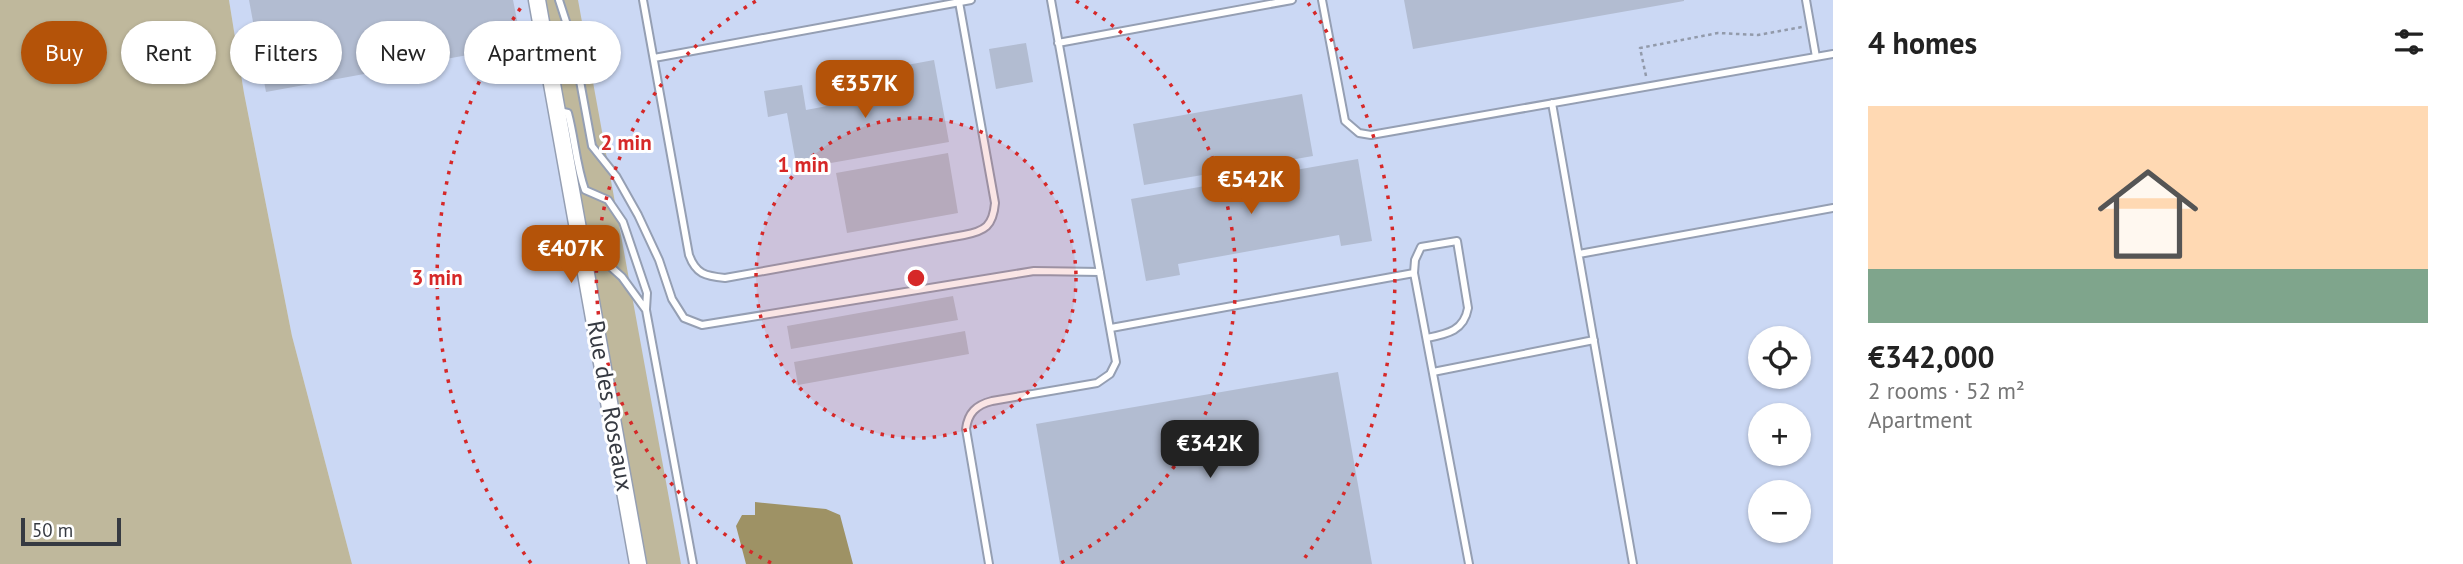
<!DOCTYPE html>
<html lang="en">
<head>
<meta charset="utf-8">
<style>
  :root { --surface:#fff; --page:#f6f6f6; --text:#222; --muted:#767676; --accent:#b45309 }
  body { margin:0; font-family:"PT Sans",sans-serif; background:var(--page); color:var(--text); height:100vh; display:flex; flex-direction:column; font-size:26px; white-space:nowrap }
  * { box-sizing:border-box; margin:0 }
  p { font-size:23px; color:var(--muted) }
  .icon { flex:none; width:38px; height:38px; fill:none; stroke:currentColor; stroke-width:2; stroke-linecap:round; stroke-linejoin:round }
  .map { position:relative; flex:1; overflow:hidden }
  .sheet { display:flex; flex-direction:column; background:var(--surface); width:630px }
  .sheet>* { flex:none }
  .banner { position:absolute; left:21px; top:21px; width:665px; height:63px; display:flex; gap:14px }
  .controls { position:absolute; left:1748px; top:326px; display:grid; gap:14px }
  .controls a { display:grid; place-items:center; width:63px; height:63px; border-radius:50%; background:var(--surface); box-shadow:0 2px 5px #0004; font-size:35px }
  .scale { position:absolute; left:21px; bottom:18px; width:100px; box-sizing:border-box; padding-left:7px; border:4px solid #363a42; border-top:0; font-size:19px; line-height:24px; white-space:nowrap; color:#363a42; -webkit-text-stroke:5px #fff; paint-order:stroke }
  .price { position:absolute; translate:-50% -60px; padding:0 16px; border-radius:14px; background:var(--accent); color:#fff; font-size:23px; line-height:46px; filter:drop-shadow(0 2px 4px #0008) }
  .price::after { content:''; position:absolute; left:50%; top:42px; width:21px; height:16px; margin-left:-10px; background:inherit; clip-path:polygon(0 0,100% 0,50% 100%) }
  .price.on { background:#222; color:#fff }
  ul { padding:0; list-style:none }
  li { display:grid; align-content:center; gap:14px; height:371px; padding:0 35px }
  li span { display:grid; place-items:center; height:217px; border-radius:0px; color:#555 }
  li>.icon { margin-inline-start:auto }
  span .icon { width:126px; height:126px; fill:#fffc; stroke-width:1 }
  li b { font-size:30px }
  h2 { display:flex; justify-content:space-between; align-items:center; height:84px; padding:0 35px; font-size:30px }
  .chip { padding:0 24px; border-radius:32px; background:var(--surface); box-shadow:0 2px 5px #0004; font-size:24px; line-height:63px }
  .chip.on { background:var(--accent); color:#fff }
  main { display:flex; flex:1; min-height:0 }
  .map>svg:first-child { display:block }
  .built { fill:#cbd8f4; fill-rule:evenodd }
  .green { fill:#bfb89c }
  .water { fill:#9e9265 }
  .building { fill:#b2bcd1 }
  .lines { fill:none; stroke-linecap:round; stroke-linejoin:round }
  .lane-casing { stroke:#959fb3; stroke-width:10 }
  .secondary-casing { stroke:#959fb3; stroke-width:19 }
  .path { stroke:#929aaa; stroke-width:2.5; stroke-dasharray:3.5 3.5; stroke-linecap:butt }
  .lane { stroke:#fff; stroke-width:6 }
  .secondary { stroke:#fff; stroke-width:16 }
  .ring { fill:none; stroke:#d62828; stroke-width:3.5; stroke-dasharray:3.5 7 }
  .labels { text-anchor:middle; stroke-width:6; stroke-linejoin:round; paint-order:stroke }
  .street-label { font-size:24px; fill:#363a42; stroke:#fff }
  .centre { fill:#d62828; stroke:#fff; stroke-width:3.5 }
  .ring-label { font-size:21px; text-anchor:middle; font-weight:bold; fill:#d62828; stroke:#fff; stroke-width:6; stroke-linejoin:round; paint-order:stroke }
</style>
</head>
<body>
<main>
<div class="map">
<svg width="1833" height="564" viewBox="0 0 1833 564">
  <rect width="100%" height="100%" fill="#d8e3f9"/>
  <!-- built -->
  <path class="built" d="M229 0H1833V564H352L292 336 244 93ZM1760 338H1799V376H1760ZM1760 415H1799V453H1760ZM1760 492H1799V530H1760Z"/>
  <!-- green -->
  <path class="green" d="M0 0H229L244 93 292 336 352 564H0Z
    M537 0H578L681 564H638Z"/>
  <!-- water -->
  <path class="water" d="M755 502 826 509 840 515 853 564H746L736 526 742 515H755Z"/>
  <!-- building -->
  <path class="building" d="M249 0H513L522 45 266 92Z
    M1404 0H1684V1L1413 49Z
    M1026 43 1033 82 996 89 989 49Z
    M934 60 949 142 797 169 787 113 768 117 764 91 802 85 806 110 901 92 896 67Z
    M1302 94 1313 156 1144 185 1133 124Z
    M948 153 958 213 847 233 836 173Z
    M1358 159 1372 241 1341 246 1339 235 1178 264 1180 275 1146 281 1131 199Z
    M953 296 958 320 791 349 787 326Z
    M965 331 969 354 798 385 794 362Z
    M1338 372 1372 564H1060L1036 424Z"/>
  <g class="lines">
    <!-- lane casing -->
    <g class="lane-casing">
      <path id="lane" d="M559 0 573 43 592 146 616 176 638 215 659 260 672 299 684 318 702 325 1034 271 1100 272
        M643 0 689 255C696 274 705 276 725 278L964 235C985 231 993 226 995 203L959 2
        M1322 0 1345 121 1359 133 1371 135 1833 54
        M1806 0 1816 57
        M1058 43 1292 0
        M654 58 971 0
        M1552 103 1633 564
        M559 111 568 113C575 139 576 165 585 190L608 200 623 222 647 293 646 309
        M585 244 622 277 646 310 693 564
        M1579 254 1833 208
        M1111 328 1414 273
        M1427 338C1447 334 1464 331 1468 308L1457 241 1421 247 1415 260 1414 273 1469 564
        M1433 372 1594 340
        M989 564 966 429C968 413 976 405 992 401L1097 383 1110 374 1116 362 1051 0"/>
    </g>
    <!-- secondary casing -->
    <g class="secondary-casing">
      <path id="secondary" d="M537 0 638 564"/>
    </g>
    <!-- path -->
    <path class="path" d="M1646 76 1640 48 1718 33 1758 35 1802 27"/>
    <!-- lane -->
    <use href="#lane" class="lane"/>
    <!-- secondary -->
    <use href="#secondary" class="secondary"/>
  </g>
  <!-- distance rings -->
  <circle cx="916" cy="278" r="160" fill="#d62828" fill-opacity=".12"/>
  <g class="ring">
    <circle cx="916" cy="278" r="160"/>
    <path d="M771 563A320 320 0 0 1 756 1M1076 1A320 320 0 0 1 1061 563"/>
    <path d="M531 563A479 479 0 0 1 524 3M1308 3A479 479 0 0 1 1301 563"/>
  </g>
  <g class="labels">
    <!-- street labels -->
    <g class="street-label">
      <text transform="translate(610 406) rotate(80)" y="8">Rue des Roseaux</text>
    </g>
  </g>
  <circle cx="916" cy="278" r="10" class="centre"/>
  <g class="ring-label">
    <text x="626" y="150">2 min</text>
    <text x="803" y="172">1 min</text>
    <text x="437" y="285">3 min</text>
  </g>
</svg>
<div class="controls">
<a><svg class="icon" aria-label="locate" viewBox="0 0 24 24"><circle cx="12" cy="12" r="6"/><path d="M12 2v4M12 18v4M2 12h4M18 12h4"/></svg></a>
<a>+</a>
<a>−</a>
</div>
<div class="scale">50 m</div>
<b class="price" style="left:865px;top:120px">€357K</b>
<b class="price" style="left:1251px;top:216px">€542K</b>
<b class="price" style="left:571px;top:285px">€407K</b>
<b class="price on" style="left:1210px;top:480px">€342K</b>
<div class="banner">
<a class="chip on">Buy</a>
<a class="chip">Rent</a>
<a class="chip">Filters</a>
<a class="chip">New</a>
<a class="chip">Apartment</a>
</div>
</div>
<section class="sheet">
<h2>4 homes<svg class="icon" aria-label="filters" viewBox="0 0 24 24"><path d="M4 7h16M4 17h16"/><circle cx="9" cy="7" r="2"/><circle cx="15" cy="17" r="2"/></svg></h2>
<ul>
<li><span style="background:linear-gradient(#ffd9b3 75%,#7fa58c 0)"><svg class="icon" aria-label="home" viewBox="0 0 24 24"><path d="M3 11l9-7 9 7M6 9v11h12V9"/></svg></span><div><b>€342,000</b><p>2 rooms · 52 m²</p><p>Apartment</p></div></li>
</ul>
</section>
</main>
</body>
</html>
